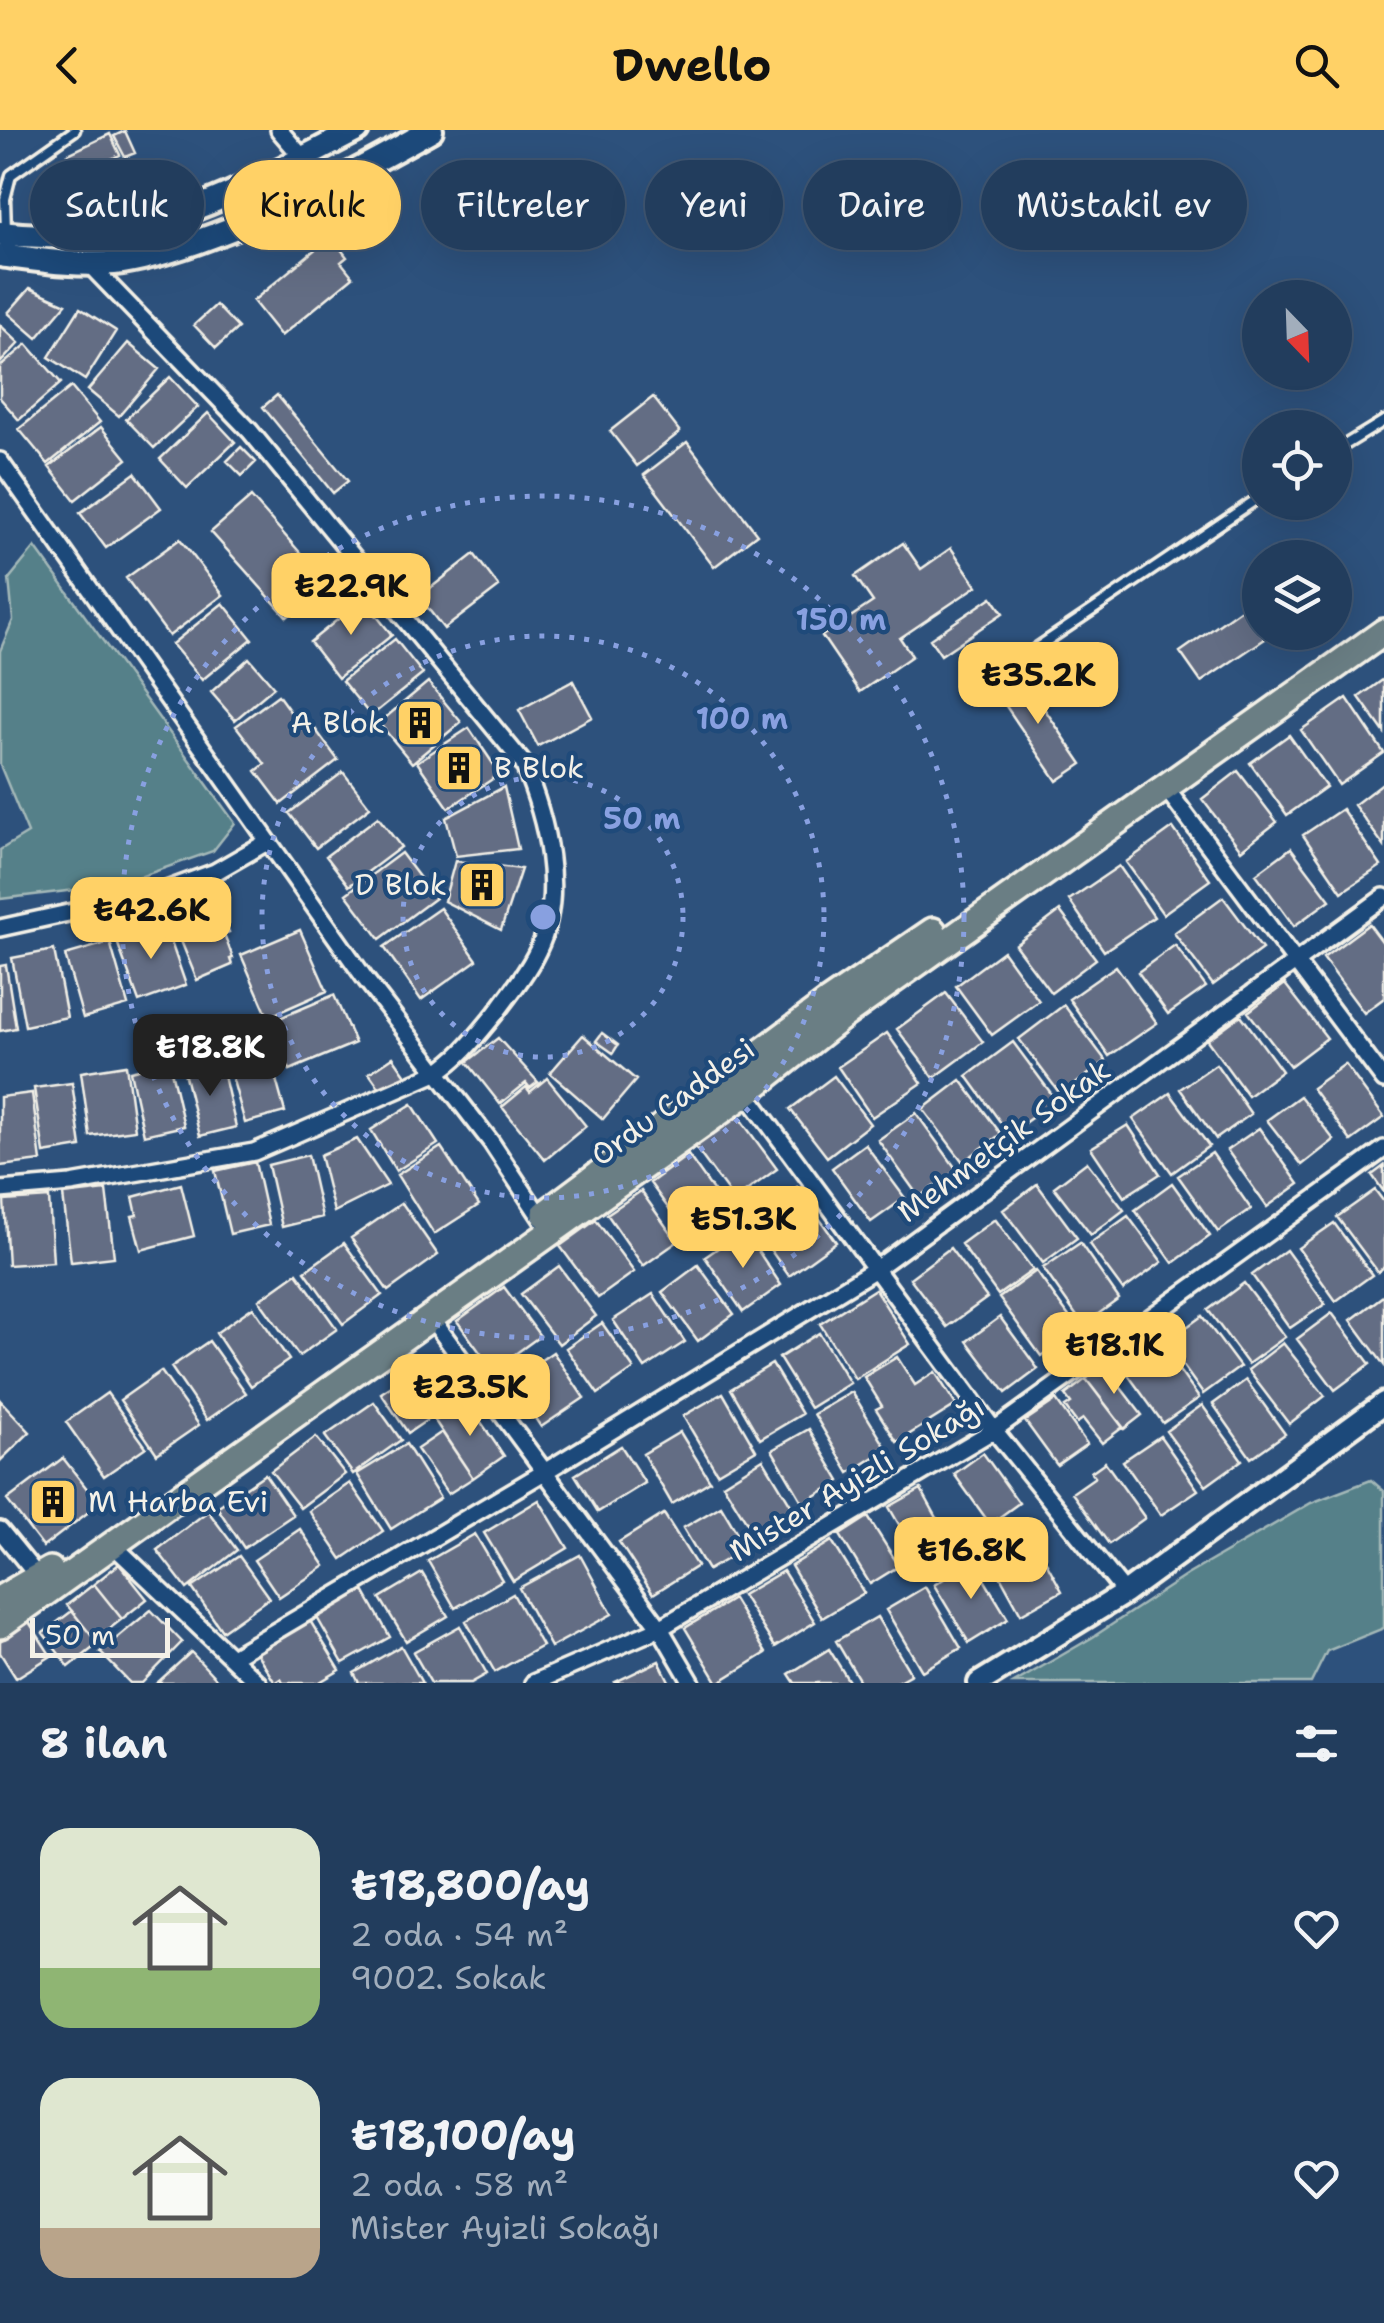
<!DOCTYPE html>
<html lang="tr">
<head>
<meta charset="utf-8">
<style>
  :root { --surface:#223d5d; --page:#2a4463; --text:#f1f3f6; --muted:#a2aebc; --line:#3f5672; --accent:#ffd166 }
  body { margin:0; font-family:"Shantell Sans",sans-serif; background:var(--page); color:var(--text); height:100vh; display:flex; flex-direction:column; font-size:38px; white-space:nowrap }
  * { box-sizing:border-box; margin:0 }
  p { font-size:32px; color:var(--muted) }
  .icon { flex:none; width:55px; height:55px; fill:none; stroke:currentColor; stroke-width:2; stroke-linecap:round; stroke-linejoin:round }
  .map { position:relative; height:1553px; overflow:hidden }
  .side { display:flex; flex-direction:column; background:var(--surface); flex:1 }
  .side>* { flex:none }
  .guide { position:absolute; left:30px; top:30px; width:1325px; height:90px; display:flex; gap:20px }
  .needle { width:65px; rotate:157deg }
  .controls { position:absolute; left:1242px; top:150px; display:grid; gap:20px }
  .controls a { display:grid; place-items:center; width:110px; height:110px; border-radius:50%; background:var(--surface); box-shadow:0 10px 40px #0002,0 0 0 2px var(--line); font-size:50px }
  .scale { position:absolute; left:30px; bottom:25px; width:140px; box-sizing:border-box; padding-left:10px; border:5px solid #f4f1e8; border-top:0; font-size:28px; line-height:35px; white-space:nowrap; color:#f4f1e8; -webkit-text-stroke:8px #1f4a7a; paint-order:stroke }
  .price { position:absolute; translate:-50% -85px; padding:0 22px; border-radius:20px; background:var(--accent); color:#111; font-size:32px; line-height:65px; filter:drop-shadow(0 2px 5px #0008) }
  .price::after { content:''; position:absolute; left:50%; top:60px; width:30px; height:22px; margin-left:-15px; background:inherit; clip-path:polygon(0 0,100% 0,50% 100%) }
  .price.on { background:#222; color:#fff }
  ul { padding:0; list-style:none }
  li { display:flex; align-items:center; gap:30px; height:250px; padding:0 40px }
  li span { display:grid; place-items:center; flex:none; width:280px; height:200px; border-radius:30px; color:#555 }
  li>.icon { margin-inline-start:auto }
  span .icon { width:120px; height:120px; fill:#fffc; stroke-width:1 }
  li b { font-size:42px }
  h2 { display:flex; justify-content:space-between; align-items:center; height:120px; padding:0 40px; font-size:42px }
  .chip { padding:0 35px; border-radius:45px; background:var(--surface); box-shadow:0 10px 40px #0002,0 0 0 2px var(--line); font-size:35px; line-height:90px }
  .chip.on { background:var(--accent); color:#111 }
  header { display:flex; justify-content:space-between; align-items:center; height:130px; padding:0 40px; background:var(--accent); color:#111; font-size:45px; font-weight:700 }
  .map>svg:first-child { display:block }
  .green { fill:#548089; stroke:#a4b8b8; stroke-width:2.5 }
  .building { fill:#646d84; stroke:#f4f1e8; stroke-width:2.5 }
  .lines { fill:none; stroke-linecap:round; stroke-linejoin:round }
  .service-casing { stroke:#f4f1e8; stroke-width:15 }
  .minor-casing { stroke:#f4f1e8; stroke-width:22 }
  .tertiary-casing { stroke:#f4f1e8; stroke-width:28 }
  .secondary-casing { stroke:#f4f1e8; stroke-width:30 }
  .primary-casing { stroke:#f4f1e8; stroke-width:32 }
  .service { stroke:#1f4a7a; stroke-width:8 }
  .minor { stroke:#1f4a7a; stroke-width:15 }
  .tertiary { stroke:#1f4a7a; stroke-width:20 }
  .secondary { stroke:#1f4a7a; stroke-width:22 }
  .primary { stroke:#6b7e84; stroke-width:25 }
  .ring { fill:none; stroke:#88a0e0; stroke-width:5; stroke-dasharray:5 10 }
  .labels { text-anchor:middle; stroke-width:9; stroke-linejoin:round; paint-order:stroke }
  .poi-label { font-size:30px; fill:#f4f1e8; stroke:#1f4a7a; text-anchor:end }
  .street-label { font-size:30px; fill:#f4f1e8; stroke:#1f4a7a }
  .centre { fill:#88a0e0; stroke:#1f4a7a; stroke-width:5 }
  .ring-label { font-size:30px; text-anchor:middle; font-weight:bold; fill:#88a0e0; stroke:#1f4a7a; stroke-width:9; stroke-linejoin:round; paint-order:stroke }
</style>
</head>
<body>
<header><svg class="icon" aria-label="back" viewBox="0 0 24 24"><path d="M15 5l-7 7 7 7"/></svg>Dwello<svg class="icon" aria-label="search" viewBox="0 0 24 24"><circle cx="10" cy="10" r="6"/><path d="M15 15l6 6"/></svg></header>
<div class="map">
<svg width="1384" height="1553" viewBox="0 0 1384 1553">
  <rect width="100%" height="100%" fill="#2d517c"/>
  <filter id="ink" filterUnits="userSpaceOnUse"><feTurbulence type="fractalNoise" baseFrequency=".01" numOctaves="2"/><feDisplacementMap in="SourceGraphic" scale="20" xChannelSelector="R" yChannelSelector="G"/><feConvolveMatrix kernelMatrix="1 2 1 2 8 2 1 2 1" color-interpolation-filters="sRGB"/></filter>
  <g filter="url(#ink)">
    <!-- green -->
    <path class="green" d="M35 417 235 693 213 721 117 755 0 769V720L28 703 0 635V521L13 490 9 449Z
      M1371 1350 1384 1361V1498L1327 1521 1311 1553H1014L1093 1507 1187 1445 1311 1373Z"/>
    <!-- building -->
    <path class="building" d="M125 1 135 23 125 27 114 6Z
      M110 4 120 25 78 45 68 24Z
      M324 112 329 118 336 113 347 127 341 132 353 147 281 206 253 171Z
      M30 158 66 174 37 208 8 183Z
      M216 175 238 198 216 218 194 195Z
      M80 178 116 201 85 250 49 227Z
      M0 195 19 213 0 233Z
      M128 213 159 239 119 286 88 260Z
      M27 214 61 253 19 290 0 268V237Z
      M170 247 198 277 154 318 126 289Z
      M71 257 100 292 48 334 19 299Z
      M277 265 348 351 333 363 263 277Z
      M653 267 680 302 637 336 610 301Z
      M208 283 235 312 187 358 160 329Z
      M101 297 127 329 75 370 49 337Z
      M687 312 757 404 714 437 644 345Z
      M241 317 256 332 242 346 227 331Z
      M135 343 161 378 106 418 80 383Z
      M251 367 327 453 287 487 211 402Z
      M180 409 223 465 169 506 126 448Z
      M903 413 921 439 951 418 977 456 900 508 912 526 860 562 822 506 873 472 855 446Z
      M474 424 499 457 444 499 419 467Z
      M992 467 1003 483 941 525 930 509Z
      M363 469 392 505 338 548 310 512Z
      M223 473 252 509 202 550 172 514Z
      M1244 477 1265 509 1201 552 1180 522Z
      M395 509 423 544 371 586 342 551Z
      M249 528 274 557 235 590 211 562Z
      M1020 543 1082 634 1057 651 995 560Z
      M1384 549V602L1359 567Z
      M573 551 592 587 538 616 519 580Z
      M428 552 461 592 412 633 379 593Z
      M278 565 302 598 310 592 338 630 281 674 256 641 265 634 236 596Z
      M1347 568 1384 623 1339 655 1301 600Z
      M469 598 500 644 449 678 417 632Z
      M1289 605 1326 657 1287 685 1250 633Z
      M1238 641 1277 692 1241 720 1202 669Z
      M343 642 370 677 316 718 289 683Z
      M1384 652V716L1354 675Z
      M504 657 518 719 456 726 446 688Z
      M1342 679 1381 736 1342 762 1303 705Z
      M378 687 401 717 349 756 326 726Z
      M1173 698 1210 750 1163 784 1126 732Z
      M1291 718 1330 770 1294 796 1256 744Z
      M401 723 435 768 380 809 346 764Z
      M455 731 521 739 501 800 444 771Z
      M1119 736 1154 787 1104 821 1069 770Z
      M1223 767 1262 819 1213 855 1174 803Z
      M217 771 229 802 224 804 233 828 230 829 232 835 197 850 172 789Z
      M440 778 477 830 421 870 384 817Z
      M1060 781 1096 829 1051 863 1015 815Z
      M164 792 186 855 139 872 116 809Z
      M1369 794 1384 814V868L1364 883 1323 828Z
      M300 800 327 861 268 887 241 825Z
      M110 812 128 875 83 888 65 825Z
      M1175 815 1206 857 1168 884 1138 842Z
      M54 820 67 887 25 896 12 828Z
      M1003 821 1039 871 992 905 956 856Z
      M6 835 16 898 0 901V836Z
      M1116 836 1157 893 1109 926 1069 869Z
      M1285 854 1327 908 1290 936 1248 882Z
      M946 863 983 912 934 948 897 899Z
      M334 865 355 913 290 940 270 892Z
      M1064 875 1106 931 1061 965 1019 909Z
      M1241 885 1282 941 1248 966 1207 910Z
      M602 903 618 915 613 923 596 911Z
      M887 903 922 953 872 987 838 937Z
      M583 905 636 950 603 989 550 943Z
      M498 908 538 952 530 958 526 953 500 974 467 932Z
      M1013 912 1056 970 1009 1004 967 946Z
      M267 917 285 982 245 993 227 929Z
      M393 927 407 947 383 963 369 943Z
      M169 932 184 996 144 1005 130 941Z
      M221 933 236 997 200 1006 184 942Z
      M1216 934 1251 984 1216 1009 1180 959Z
      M1345 934 1384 987 1351 1011 1312 958Z
      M126 935 135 1000 90 1006 81 942Z
      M834 946 870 994 827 1027 790 979Z
      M547 948 586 996 545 1030 502 977 526 957 530 962Z
      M961 950 1001 1004 963 1032 923 979Z
      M72 953 81 1017 44 1023 34 958Z
      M32 963 41 1031 0 1036V967Z
      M1170 963 1209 1016 1172 1043 1133 989Z
      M1300 966 1334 1010 1302 1035 1267 990Z
      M412 974 438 1014 396 1041 371 1000Z
      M916 983 957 1040 919 1067 878 1010Z
      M738 986 777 1039 734 1070 695 1017Z
      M1128 995 1160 1044 1124 1067 1091 1018Z
      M1259 998 1299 1054 1267 1077 1227 1020Z
      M357 1009 388 1055 334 1082 320 1025Z
      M865 1014 905 1068 871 1092 832 1038Z
      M441 1017 479 1075 434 1104 397 1045Z
      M1212 1023 1251 1079 1218 1102 1178 1046Z
      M308 1025 322 1087 282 1097 268 1035Z
      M688 1025 725 1077 687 1104 650 1053Z
      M255 1032 269 1095 230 1104 215 1041Z
      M1087 1032 1124 1080 1091 1105 1054 1057Z
      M1384 1036V1062L1372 1045Z
      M1172 1053 1210 1106 1173 1133 1135 1080Z
      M181 1054 194 1106 141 1120 132 1086 137 1085 133 1067Z
      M1037 1054 1077 1108 1043 1133 1003 1080Z
      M797 1057 836 1112 789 1146 750 1091Z
      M106 1060 114 1127 71 1132 63 1065Z
      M1375 1060 1384 1072V1137L1378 1142 1337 1087Z
      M641 1061 677 1112 643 1136 607 1084Z
      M49 1068 53 1132 8 1135 4 1071Z
      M402 1073 438 1125 388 1161 351 1108Z
      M1128 1086 1162 1132 1123 1160 1089 1114Z
      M995 1089 1033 1140 998 1165 961 1114Z
      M596 1090 634 1142 598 1168 560 1116Z
      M1334 1093 1372 1145 1336 1171 1298 1118Z
      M744 1100 781 1155 743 1182 705 1127Z
      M344 1113 382 1165 343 1194 305 1141Z
      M1080 1113 1119 1169 1083 1195 1043 1138Z
      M950 1118 987 1168 947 1197 910 1148Z
      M1286 1120 1325 1174 1290 1198 1252 1145Z
      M698 1135 734 1184 698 1211 662 1162Z
      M559 1136 596 1186 559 1214 521 1164Z
      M1036 1141 1078 1199 1041 1226 999 1168Z
      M297 1143 337 1199 299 1226 259 1170Z
      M1244 1153 1285 1207 1248 1234 1208 1180Z
      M504 1157 540 1206 493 1240 457 1191Z
      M875 1159 910 1214 855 1249 820 1194Z
      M653 1164 685 1212 645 1238 613 1190Z
      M1383 1166 1384 1168V1235L1351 1190Z
      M253 1177 289 1230 251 1256 216 1203Z
      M1332 1183 1370 1234 1335 1260 1297 1209Z
      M1202 1186 1240 1237 1203 1264 1166 1212Z
      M1000 1187 1038 1239 1006 1263 967 1211Z
      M602 1193 634 1239 598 1264 566 1218Z
      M819 1203 850 1253 810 1278 779 1228Z
      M209 1211 246 1263 207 1290 171 1237Z
      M1283 1213 1325 1266 1289 1294 1248 1240Z
      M1162 1217 1199 1268 1163 1293 1126 1242Z
      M553 1222 584 1268 541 1297 510 1251Z
      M897 1227 915 1255 935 1242 956 1275 897 1312 876 1279 882 1276 864 1247Z
      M428 1232 455 1271 408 1303 381 1263Z
      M772 1234 802 1284 760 1309 731 1259Z
      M1104 1236 1142 1285 1124 1299 1086 1249Z
      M161 1241 199 1295 157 1324 120 1270Z
      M1086 1249 1123 1297 1102 1313 1083 1289 1077 1293 1065 1277 1071 1273 1065 1265Z
      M1246 1250 1285 1304 1251 1328 1213 1274Z
      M852 1262 887 1319 849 1343 814 1284Z
      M107 1263 146 1317 104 1346 66 1292Z
      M723 1263 756 1320 717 1343 683 1286Z
      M0 1270 30 1302 0 1331Z
      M466 1270 504 1326 473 1348 435 1291Z
      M1056 1270 1087 1314 1057 1335 1025 1291Z
      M374 1272 401 1310 353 1344 325 1306Z
      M1202 1275 1242 1330 1206 1356 1166 1301Z
      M809 1299 840 1351 803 1373 772 1320Z
      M442 1302 473 1348 448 1364 417 1319Z
      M680 1302 710 1351 672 1374 643 1324Z
      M1160 1306 1198 1360 1161 1385 1123 1331Z
      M316 1307 345 1344 300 1378 271 1341Z
      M406 1314 440 1368 391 1399 357 1344Z
      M621 1316 645 1353 598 1382 575 1345Z
      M983 1323 1019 1373 990 1394 954 1344Z
      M63 1328 99 1374 43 1417 7 1370Z
      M763 1329 794 1380 754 1404 723 1354Z
      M1105 1332 1145 1388 1109 1414 1072 1363 1095 1347 1091 1342Z
      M265 1344 293 1385 244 1418 217 1377Z
      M350 1353 383 1401 342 1429 309 1381Z
      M921 1359 951 1413 920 1431 889 1377Z
      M539 1370 568 1418 513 1451 484 1403Z
      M721 1376 746 1418 708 1440 683 1398Z
      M208 1381 237 1420 187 1459 157 1420Z
      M664 1384 697 1436 653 1464 619 1412Z
      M868 1387 899 1436 870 1454 840 1405Z
      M300 1399 325 1436 279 1467 254 1430Z
      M1029 1401 1062 1461 1021 1484 988 1424Z
      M475 1404 502 1450 455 1478 428 1431Z
      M832 1411 864 1463 822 1488 791 1436Z
      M580 1425 612 1484 551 1517 519 1458Z
      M239 1426 269 1468 222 1501 192 1458Z
      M973 1431 1008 1489 969 1513 934 1455Z
      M119 1434 147 1469 122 1489 94 1454Z
      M783 1441 815 1492 775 1517 742 1465Z
      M422 1443 448 1486 406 1511 380 1468Z
      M94 1454 122 1489 95 1510 67 1475Z
      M362 1457 390 1507 343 1533 315 1484Z
      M925 1457 961 1518 922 1541 886 1480Z
      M513 1464 542 1516 495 1542 466 1491Z
      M733 1469 766 1523 718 1553 685 1498Z
      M151 1480 182 1512 142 1553H130L100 1522Z
      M72 1481 98 1514 69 1537 43 1503Z
      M877 1487 911 1544 895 1553H861L836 1511Z
      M309 1489 340 1540 318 1553H283L281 1549 275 1553 256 1522Z
      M29 1492 51 1526 16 1548 0 1523V1511Z
      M460 1496 487 1544 471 1553H431L413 1522Z
      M401 1516 422 1553H359L354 1543Z
      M829 1519 850 1553H795L789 1544Z
      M191 1522 220 1553H157Z
      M659 1531 670 1553H616L615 1552Z"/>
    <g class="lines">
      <!-- service casing -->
      <g class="service-casing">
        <path id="service" d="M6 101 5 69 11 45 75 0
          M1335 321 1384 291
          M1035 519 1260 367"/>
      </g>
      <!-- minor casing -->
      <g class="minor-casing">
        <path id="minor" d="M279 0 303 28
          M0 331 366 850 491 1012 545 1094
          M1165 657 1384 950
          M0 798 155 764 215 742 267 712
          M746 963 994 1300 1125 1463
          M0 1060 71 1054 254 1022 436 943C461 927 476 907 495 884 510 864 527 843 538 820 566 763 546 688 523 633L250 301 88 133
          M431 1188 660 1498 692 1553
          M0 1400 39 1448
          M112 1414 258 1553
          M232 1527 546 1341 877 1138 1384 767
          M533 1553 660 1498 994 1300 1384 1019"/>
      </g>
      <!-- tertiary casing -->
      <g class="tertiary-casing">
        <path id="tertiary" d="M979 1553 1125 1463 1384 1273"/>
      </g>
      <!-- secondary casing -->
      <g class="secondary-casing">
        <path id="secondary" d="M0 103C141 121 237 62 357 0
          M0 125C38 130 76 136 114 133 142 130 170 121 196 112 279 83 355 43 431 0"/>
      </g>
      <!-- primary casing -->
      <g class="primary-casing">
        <path id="primary" d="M545 1084 826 874 933 801
          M0 1469 50 1440
          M0 1495 746 963 844 885 1384 502"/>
      </g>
      <!-- service -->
      <use href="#service" class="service"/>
      <!-- minor -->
      <use href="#minor" class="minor"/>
      <!-- tertiary -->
      <use href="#tertiary" class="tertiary"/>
      <!-- secondary -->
      <use href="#secondary" class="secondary"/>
      <!-- primary -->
      <use href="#primary" class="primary"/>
    </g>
  </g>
  <!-- distance rings -->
  <g class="ring">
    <circle cx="543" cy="787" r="140"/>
    <circle cx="543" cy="787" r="281"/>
    <circle cx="543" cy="787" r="421"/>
  </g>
  <!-- icons -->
  <defs>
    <g id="building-square" transform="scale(2.5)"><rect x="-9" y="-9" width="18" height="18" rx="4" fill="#ffd166" stroke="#1f4a7a"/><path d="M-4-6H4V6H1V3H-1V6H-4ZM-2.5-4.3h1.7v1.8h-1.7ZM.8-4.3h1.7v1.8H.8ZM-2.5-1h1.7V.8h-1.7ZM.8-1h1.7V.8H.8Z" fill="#111"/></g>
  </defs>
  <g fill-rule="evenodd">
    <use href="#building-square" x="420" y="593"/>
    <use href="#building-square" x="459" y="638"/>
    <use href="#building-square" x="482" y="755"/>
    <use href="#building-square" x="53" y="1372"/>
  </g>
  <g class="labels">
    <!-- poi labels -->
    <g class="poi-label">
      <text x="385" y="603">A Blok</text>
      <text x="494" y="648" text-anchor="start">B Blok</text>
      <text x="447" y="765">D Blok</text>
      <text x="88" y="1382" text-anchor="start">M Harba Evi</text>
    </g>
    <!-- street labels -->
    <g class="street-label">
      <text transform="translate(673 972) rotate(-36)" y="10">Ordu Caddesi</text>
      <text transform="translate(1004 1011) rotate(-36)" y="10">Mehmetçik Sokak</text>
      <text transform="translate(857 1349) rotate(-31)" y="10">Mister Ayizli Sokağı</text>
    </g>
  </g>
  <circle cx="543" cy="787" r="15" class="centre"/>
  <g class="ring-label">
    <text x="841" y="500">150 m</text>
    <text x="742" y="599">100 m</text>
    <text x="642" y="699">50 m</text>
  </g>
</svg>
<div class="controls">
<a><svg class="needle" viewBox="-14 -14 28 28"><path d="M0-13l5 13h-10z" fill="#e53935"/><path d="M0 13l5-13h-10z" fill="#a2aebc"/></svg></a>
<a><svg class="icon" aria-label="locate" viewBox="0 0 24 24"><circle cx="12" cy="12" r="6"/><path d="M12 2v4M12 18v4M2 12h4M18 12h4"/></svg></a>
<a><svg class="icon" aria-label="layers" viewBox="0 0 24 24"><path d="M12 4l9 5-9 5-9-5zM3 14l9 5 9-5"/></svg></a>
</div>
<div class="scale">50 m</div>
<b class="price" style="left:351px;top:508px">₺22.9K</b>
<b class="price" style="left:1038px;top:597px">₺35.2K</b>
<b class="price" style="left:151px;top:832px">₺42.6K</b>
<b class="price on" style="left:210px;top:969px">₺18.8K</b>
<b class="price" style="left:743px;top:1141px">₺51.3K</b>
<b class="price" style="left:1114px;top:1267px">₺18.1K</b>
<b class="price" style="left:470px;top:1309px">₺23.5K</b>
<b class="price" style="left:971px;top:1472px">₺16.8K</b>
<div class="guide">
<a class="chip">Satılık</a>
<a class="chip on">Kiralık</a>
<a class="chip">Filtreler</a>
<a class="chip">Yeni</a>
<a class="chip">Daire</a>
<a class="chip">Müstakil ev</a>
</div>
</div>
<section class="side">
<h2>8 ilan<svg class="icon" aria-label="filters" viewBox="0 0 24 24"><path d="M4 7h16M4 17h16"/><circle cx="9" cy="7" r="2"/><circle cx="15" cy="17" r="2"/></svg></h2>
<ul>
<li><span style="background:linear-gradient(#dfe7d0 70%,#8fb573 0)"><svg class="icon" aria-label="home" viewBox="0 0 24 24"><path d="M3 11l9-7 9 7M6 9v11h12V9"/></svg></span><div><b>₺18,800/ay</b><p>2 oda · 54 m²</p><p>9002. Sokak</p></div><svg class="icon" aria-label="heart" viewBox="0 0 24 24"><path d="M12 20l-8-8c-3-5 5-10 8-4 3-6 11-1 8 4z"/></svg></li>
<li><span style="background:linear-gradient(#dfe7d0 75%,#b9a48a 0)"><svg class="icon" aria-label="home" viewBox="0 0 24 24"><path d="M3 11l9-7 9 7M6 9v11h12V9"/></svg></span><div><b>₺18,100/ay</b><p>2 oda · 58 m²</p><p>Mister Ayizli Sokağı</p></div><svg class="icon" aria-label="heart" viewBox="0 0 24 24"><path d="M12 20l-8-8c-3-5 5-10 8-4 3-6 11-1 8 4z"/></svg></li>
</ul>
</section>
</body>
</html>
